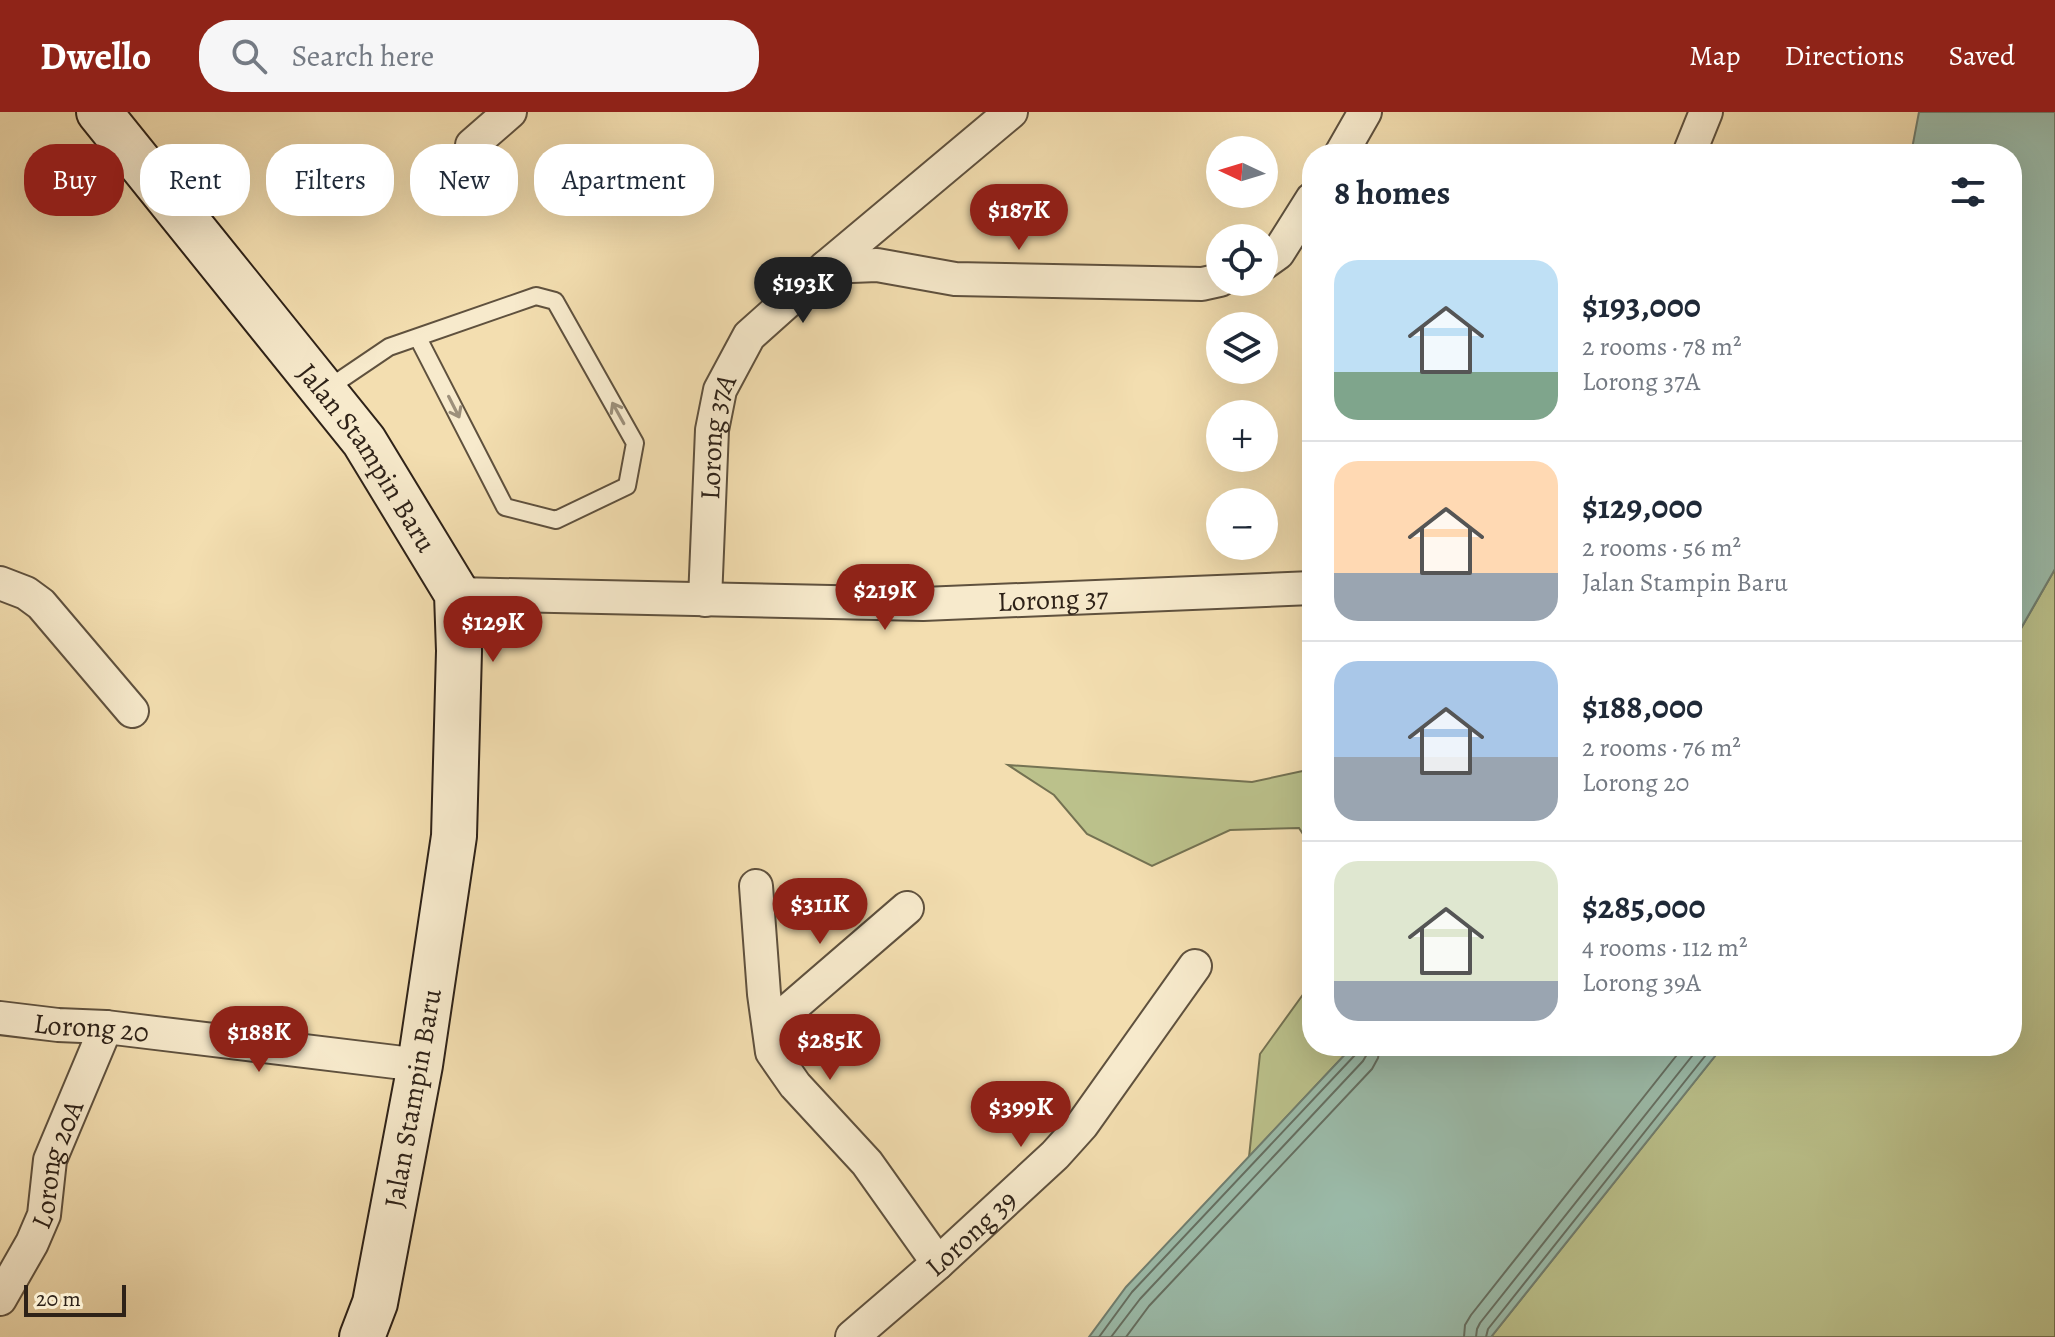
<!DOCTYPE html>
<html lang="en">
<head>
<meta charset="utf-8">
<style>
  :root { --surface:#fff; --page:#f6f6f7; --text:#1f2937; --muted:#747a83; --line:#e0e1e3; --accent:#8f2418 }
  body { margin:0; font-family:Alegreya,serif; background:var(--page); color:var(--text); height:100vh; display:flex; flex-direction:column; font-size:30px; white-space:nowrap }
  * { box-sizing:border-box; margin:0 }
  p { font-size:26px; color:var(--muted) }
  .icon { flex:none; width:44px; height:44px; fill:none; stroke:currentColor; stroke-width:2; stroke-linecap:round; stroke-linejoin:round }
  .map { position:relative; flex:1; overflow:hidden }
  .details { position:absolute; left:1302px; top:32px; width:720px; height:912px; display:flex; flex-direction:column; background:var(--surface); border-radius:32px; box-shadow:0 8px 32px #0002 }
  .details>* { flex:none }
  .guide { position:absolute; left:24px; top:32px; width:760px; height:72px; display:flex; gap:16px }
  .needle { width:52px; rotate:274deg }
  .controls { position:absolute; left:1206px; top:24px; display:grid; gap:16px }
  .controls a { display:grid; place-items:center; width:72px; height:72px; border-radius:50%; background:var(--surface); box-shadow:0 8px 32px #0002; font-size:40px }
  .scale { position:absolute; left:24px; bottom:20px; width:102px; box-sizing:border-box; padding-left:8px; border:4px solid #2e2218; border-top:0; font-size:22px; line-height:28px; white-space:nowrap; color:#2e2218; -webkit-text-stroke:6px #f7eacc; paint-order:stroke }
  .price { position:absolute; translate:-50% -68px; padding:0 18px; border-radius:28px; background:var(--accent); color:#fff; font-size:26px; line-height:52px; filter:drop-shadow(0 2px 4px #0008) }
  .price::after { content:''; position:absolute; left:50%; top:48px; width:24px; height:18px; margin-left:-12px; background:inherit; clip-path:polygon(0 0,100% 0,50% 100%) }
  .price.on { background:#222; color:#fff }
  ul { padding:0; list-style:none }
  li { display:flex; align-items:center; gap:24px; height:200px; padding:0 32px }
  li+li { border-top:2px solid var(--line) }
  li span { display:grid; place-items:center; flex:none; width:224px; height:160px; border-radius:24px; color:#555 }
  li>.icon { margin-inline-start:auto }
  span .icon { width:96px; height:96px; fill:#fffc; stroke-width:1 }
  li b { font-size:34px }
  h2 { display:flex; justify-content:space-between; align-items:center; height:96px; padding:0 32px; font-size:34px }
  .tag { padding:0 28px; border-radius:32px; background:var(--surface); box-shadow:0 8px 32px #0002; font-size:28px; line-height:72px }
  .tag.on { background:var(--accent); color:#fff }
  header { display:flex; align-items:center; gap:48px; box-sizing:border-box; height:112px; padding:0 40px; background:var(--accent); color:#fff }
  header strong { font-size:38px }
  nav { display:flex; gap:44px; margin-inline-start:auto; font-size:28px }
  .search { width:560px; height:72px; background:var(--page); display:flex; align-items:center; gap:20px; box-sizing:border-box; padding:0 28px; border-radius:32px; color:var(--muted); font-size:30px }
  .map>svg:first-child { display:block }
  .green { fill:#bbc18b; stroke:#747252; stroke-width:2 }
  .water { fill:#9bbcab; stroke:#6f7e70; stroke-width:2 }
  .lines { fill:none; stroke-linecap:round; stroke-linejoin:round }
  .shore { stroke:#646f62; stroke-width:2 }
  .lane-casing { stroke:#5f513e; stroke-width:20 }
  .street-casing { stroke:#5f513e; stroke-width:36 }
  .secondary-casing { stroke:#2e2218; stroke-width:48 }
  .lane { stroke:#f7eacc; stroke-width:16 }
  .street { stroke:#f7eacc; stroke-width:32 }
  .secondary { stroke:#f7eacc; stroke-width:44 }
  .oneway { stroke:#9d907b }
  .labels { text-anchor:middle; stroke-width:6; stroke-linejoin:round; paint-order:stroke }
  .street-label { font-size:28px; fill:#2e2218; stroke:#f7eacc }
</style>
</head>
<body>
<header>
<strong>Dwello</strong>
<div class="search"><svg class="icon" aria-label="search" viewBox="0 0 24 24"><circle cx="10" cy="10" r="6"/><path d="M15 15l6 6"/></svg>Search here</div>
<nav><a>Map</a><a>Directions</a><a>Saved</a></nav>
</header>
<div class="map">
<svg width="2055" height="1225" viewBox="0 0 2055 1225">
  <rect width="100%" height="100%" fill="#f3deb0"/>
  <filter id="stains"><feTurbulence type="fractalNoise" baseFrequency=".0025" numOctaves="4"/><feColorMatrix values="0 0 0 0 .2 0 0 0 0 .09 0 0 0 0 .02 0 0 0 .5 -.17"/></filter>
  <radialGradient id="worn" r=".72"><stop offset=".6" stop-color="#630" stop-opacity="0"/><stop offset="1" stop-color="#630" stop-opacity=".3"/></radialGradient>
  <!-- green -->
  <path class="green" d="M2055 457V1225H1491L1723 934H2012V532Z
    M1008 653 1252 670 1312 657V736L1299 716 1230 718 1152 754 1087 722 1054 683Z
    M1312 870V934H1353L1249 1045 1260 942Z"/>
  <!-- water -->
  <path class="water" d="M1919 0H2055V457L2012 532V42H1911Z
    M1353 934H1723L1491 1225H1089L1126 1175Z"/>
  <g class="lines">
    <!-- shore -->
    <path class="shore" d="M1099 1225 1132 1180 1355 943 1358 934
      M1111 1225 1140 1187 1363 949 1367 942 1368 934
      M1126 1225 1149 1194 1372 957 1378 946 1380 934
      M1464 1225 1465 1213 1471 1203 1684 934
      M1476 1225 1477 1217 1480 1211 1700 934
      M1486 1225 1488 1217 1713 934"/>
    <!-- lane casing -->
    <g class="lane-casing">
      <path id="lane" d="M324 279 389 235 536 184 555 189 635 331 627 374 556 408 505 395 418 226"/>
    </g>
    <!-- street casing -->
    <g class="street-casing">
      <g id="street">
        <path d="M472 33 510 0"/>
        <path d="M1341 42 1365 0"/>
        <path d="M1689 42 1706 0"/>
        <path d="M1264 151 1278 141 1312 87"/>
        <path d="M826 155 877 153 955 167 1202 172 1220 168"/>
        <path d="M0 471 26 481 41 492 132 599"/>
        <path id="s1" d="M457 482 923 492 1312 476"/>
        <path id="s2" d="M705 488 712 318 720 278 749 224 826 155 1011 0"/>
        <path d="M756 774 764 882 772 940 795 973 867 1051 938 1151"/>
        <path id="s3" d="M0 906 58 913 106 915 420 953"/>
        <path d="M769 915 907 796"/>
        <path id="s4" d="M0 1187 32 1131 44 1103 50 1048 106 915"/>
        <path id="s5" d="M852 1225 938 1151 1055 1043 1082 1013 1195 854"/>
      </g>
    </g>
    <!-- secondary casing -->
    <g class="secondary-casing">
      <g id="secondary">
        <path id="s6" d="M99 0 364 329 457 482 459 539 454 724 420 953 375 1191 362 1225"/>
      </g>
    </g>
    <!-- lane -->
    <use href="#lane" class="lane"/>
    <!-- street -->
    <use href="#street" class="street"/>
    <!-- secondary -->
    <use href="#secondary" class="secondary"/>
  </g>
  <!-- one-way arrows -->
  <defs><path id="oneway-shaft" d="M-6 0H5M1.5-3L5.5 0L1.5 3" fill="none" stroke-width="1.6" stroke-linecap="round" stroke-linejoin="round" transform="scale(2)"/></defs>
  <g class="oneway">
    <use href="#oneway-shaft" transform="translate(454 295) rotate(63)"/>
    <use href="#oneway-shaft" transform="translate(618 301) rotate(-119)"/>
  </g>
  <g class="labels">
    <!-- street labels -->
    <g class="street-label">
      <text dy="10" stroke="none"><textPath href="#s2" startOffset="164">Lorong 37A</textPath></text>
      <text dy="10" stroke="none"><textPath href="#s6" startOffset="438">Jalan Stampin Baru</textPath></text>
      <text dy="10" stroke="none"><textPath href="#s1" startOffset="596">Lorong 37</textPath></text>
      <text dy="10" stroke="none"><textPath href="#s3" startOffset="92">Lorong 20</textPath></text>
      <text transform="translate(412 986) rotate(-80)" y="10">Jalan Stampin Baru</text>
      <text dy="10" stroke="none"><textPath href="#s4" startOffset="148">Lorong 20A</textPath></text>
      <text dy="10" stroke="none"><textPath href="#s5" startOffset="158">Lorong 39</textPath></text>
    </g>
  </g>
  <rect width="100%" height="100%" filter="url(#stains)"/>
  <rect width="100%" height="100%" fill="url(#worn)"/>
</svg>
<div class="controls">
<a><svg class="needle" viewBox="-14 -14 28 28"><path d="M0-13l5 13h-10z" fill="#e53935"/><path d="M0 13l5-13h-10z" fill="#747a83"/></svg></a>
<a><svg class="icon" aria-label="locate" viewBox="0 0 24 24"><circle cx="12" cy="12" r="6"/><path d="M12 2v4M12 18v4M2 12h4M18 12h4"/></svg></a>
<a><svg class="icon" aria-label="layers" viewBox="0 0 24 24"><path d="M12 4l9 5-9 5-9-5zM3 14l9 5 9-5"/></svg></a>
<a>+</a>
<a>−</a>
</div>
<div class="scale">20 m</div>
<b class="price" style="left:1019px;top:140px">$187K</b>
<b class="price on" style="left:803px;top:213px">$193K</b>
<b class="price" style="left:885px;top:520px">$219K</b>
<b class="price" style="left:493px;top:552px">$129K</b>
<b class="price" style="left:820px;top:834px">$311K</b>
<b class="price" style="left:259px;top:962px">$188K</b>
<b class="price" style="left:830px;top:970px">$285K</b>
<b class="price" style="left:1021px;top:1037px">$399K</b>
<div class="guide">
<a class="tag on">Buy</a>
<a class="tag">Rent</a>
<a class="tag">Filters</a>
<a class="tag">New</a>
<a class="tag">Apartment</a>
</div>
<section class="details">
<h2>8 homes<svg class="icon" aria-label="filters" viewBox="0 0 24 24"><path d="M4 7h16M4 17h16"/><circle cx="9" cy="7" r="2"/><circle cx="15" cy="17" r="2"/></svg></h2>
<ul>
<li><span style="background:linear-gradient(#bfe0f5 70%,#7fa58c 0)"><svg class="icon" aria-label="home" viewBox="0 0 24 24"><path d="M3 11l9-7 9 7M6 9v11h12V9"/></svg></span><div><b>$193,000</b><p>2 rooms · 78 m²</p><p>Lorong 37A</p></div></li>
<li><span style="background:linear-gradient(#ffd9b3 70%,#9aa5b1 0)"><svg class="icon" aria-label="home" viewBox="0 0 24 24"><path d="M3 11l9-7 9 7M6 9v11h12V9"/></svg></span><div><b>$129,000</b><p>2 rooms · 56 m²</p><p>Jalan Stampin Baru</p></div></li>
<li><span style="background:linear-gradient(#a9c7e8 60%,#9aa5b1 0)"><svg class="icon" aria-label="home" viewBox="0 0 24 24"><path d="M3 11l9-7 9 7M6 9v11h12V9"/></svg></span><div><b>$188,000</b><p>2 rooms · 76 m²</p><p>Lorong 20</p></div></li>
<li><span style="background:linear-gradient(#dfe7d0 75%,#9aa5b1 0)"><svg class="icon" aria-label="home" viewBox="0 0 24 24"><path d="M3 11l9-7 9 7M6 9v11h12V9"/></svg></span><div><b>$285,000</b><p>4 rooms · 112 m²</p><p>Lorong 39A</p></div></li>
</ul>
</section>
</div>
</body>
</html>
